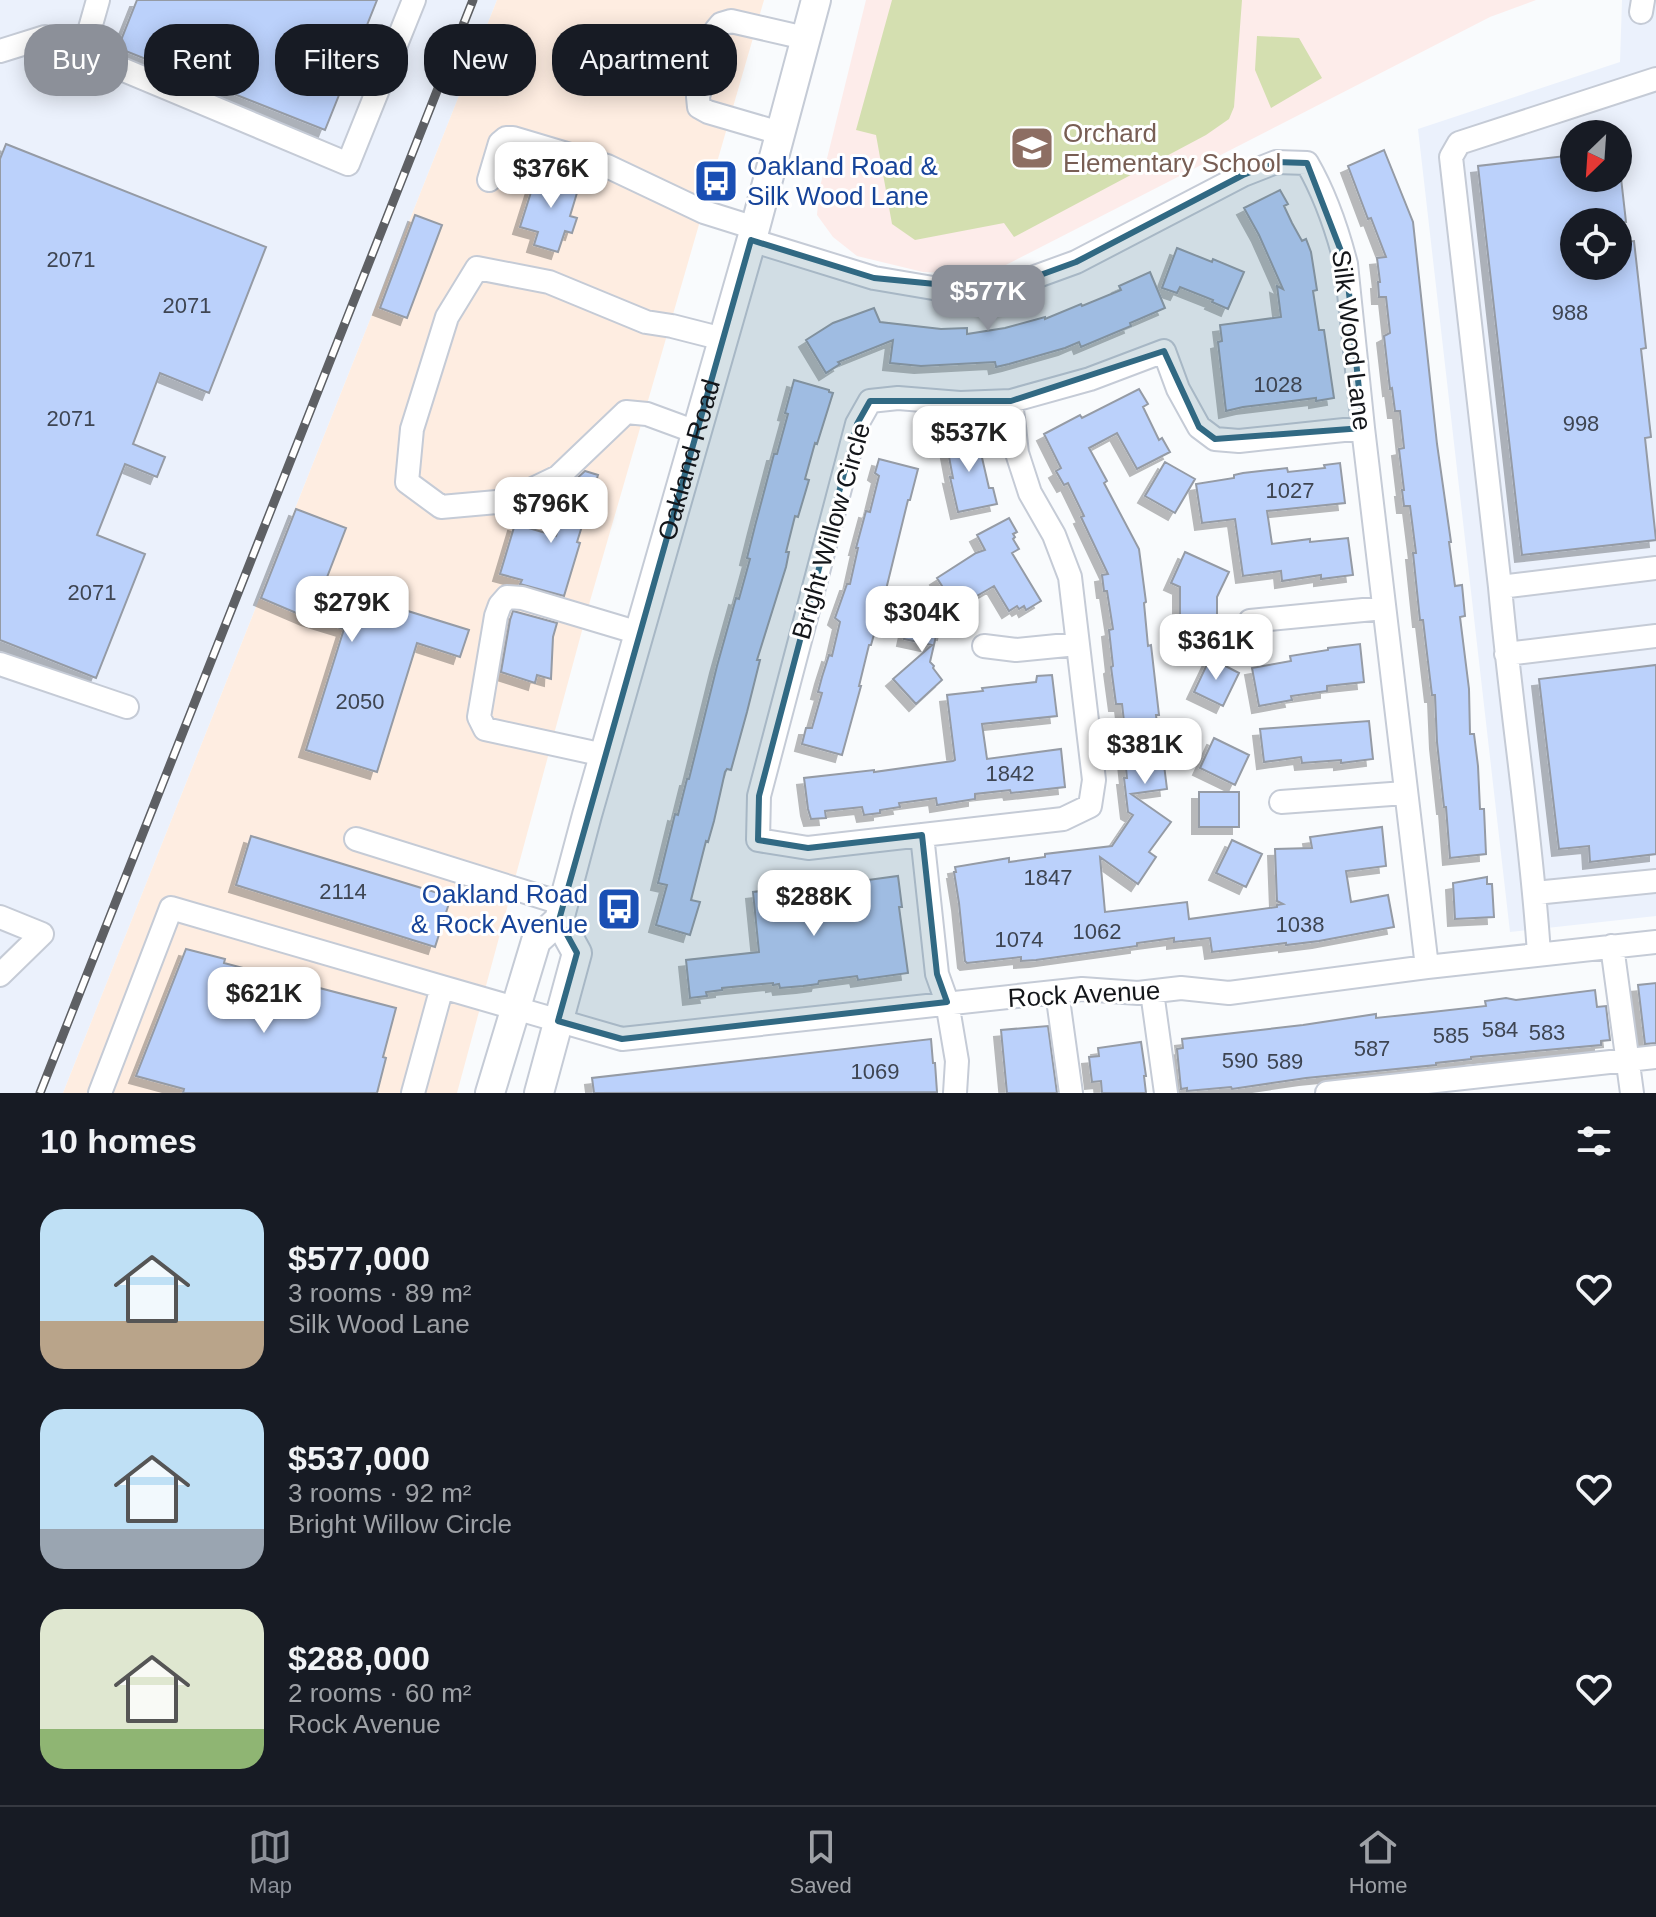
<!DOCTYPE html>
<html lang="en">
<head>
<meta charset="utf-8">
<style>
  :root { --surface:#171b24; --page:#242831; --text:#f1f3f6; --muted:#9ea1a6; --line:#363941; --accent:#8c9099 }
  body { margin:0; font-family:Arial,sans-serif; background:var(--page); color:var(--text); height:100vh; display:flex; flex-direction:column; font-size:30px; white-space:nowrap }
  * { box-sizing:border-box; margin:0 }
  p { font-size:26px; color:var(--muted) }
  .icon { flex:none; width:44px; height:44px; fill:none; stroke:currentColor; stroke-width:2; stroke-linecap:round; stroke-linejoin:round }
  .map { position:relative; height:1093px; overflow:hidden }
  .side { display:flex; flex-direction:column; background:var(--surface); flex:1 }
  .side>* { flex:none }
  .guide { position:absolute; left:24px; top:24px; width:800px; height:72px; display:flex; gap:16px }
  .needle { width:52px; rotate:205deg }
  .buttons { position:absolute; left:1560px; top:120px; display:grid; gap:16px }
  .buttons a { display:grid; place-items:center; width:72px; height:72px; border-radius:50%; background:var(--surface); box-shadow:0 4px 20px #0003; font-size:40px }
  .price { position:absolute; translate:-50% -68px; padding:0 18px; border-radius:16px; background:#fff; color:#222; font-size:26px; line-height:52px; filter:drop-shadow(0 2px 4px #0008) }
  .price::after { content:''; position:absolute; left:50%; top:48px; width:24px; height:18px; margin-left:-12px; background:inherit; clip-path:polygon(0 0,100% 0,50% 100%) }
  .price.active { background:var(--accent); color:#fff }
  ul { padding:0; list-style:none }
  li { display:flex; align-items:center; gap:24px; height:200px; padding:0 40px }
  li span { display:grid; place-items:center; flex:none; width:224px; height:160px; border-radius:24px; color:#555 }
  li>.icon { margin-inline-start:auto }
  span .icon { width:96px; height:96px; fill:#fffc; stroke-width:1 }
  li b { font-size:34px }
  h2 { display:flex; justify-content:space-between; align-items:center; height:96px; padding:0 40px; font-size:34px }
  .tag { padding:0 28px; border-radius:32px; background:var(--surface); box-shadow:0 4px 20px #0003; font-size:28px; line-height:72px }
  .tag.active { background:var(--accent); color:#fff }
  .tab-bar { display:flex; justify-content:space-around; align-items:center; height:112px; border-top:2px solid var(--line); background:var(--surface); font-size:22px; color:var(--muted) }
  .tab-bar a { display:grid; justify-items:center; gap:4px }
  .tab-bar .active { color:var(--accent) }
  .map>svg:first-child { display:block }
  .built { fill:#ebf1fc; fill-rule:evenodd }
  .industrial { fill:#feede1 }
  .education { fill:#fdecea }
  .green { fill:#d4dfb0 }
  .building { fill:#bbd1fb; stroke:#959ba5; stroke-width:2; filter:url(#shadow) }
  .lines { fill:none; stroke-linecap:round; stroke-linejoin:round }
  .minor-casing { stroke:#c5cbd6; stroke-width:26 }
  .major-casing { stroke:#c5cbd6; stroke-width:32 }
  .minor { stroke:#fff; stroke-width:22 }
  .major { stroke:#fff; stroke-width:28 }
  .rail-casing { stroke:#5e6064; stroke-width:9 }
  .rail { stroke:#fff; stroke-width:6; stroke-dasharray:18; stroke-linecap:butt }
  .marked { fill:#316983; fill-opacity:0.2; stroke:#316983; stroke-width:6; stroke-linejoin:round }
  .labels { text-anchor:middle; stroke-width:6; stroke-linejoin:round; paint-order:stroke }
  .number-label { font-size:22px; fill:#3e4552 }
  .education-label { font-size:26px; fill:#785e54; stroke:#fff; text-anchor:start }
  .transit-label { font-size:26px; fill:#164399; stroke:#fff; text-anchor:start }
  .street-label { font-size:26px; fill:#14161a; stroke:#fff }
</style>
</head>
<body>
<div class="map">
<svg width="1656" height="1093" viewBox="0 0 1656 1093">
  <defs>
    <filter id="shadow"><feDropShadow dx="-7" dy="7" stdDeviation="0" flood-color="#0004"/></filter>
  </defs>
  <rect width="100%" height="100%" fill="#f9fbfd"/>
  <!-- built -->
  <path class="built" d="M0 0H497L63 1093H0Z
    M1622 0H1656V916L1510 932 1418 129 1620 62ZM1574 134H1618V178H1574ZM1574 222H1618V266H1574Z"/>
  <!-- industrial -->
  <path class="industrial" d="M497 0H764L590 601 457 1093H63Z"/>
  <!-- education -->
  <path class="education" d="M866 0H1536L1490 17 1000 268 974 274 923 272 857 256 833 237 817 215 819 191Z"/>
  <!-- green -->
  <path class="green" d="M892 0H1242L1234 107 1229 119 1206 135 1014 237 1004 223 915 240 892 224 876 135 856 130Z
    M1257 36 1299 38 1322 78 1271 108 1255 70Z"/>
  <!-- building -->
  <path class="building" d="M137 0H377L325 130 118 48Z
    M6 144 266 247 209 393 160 373 133 444 165 457 157 477 125 464 97 535 145 554 96 678 0 640V159Z
    M1384 150 1413 222 1437 444 1451 542H1449L1455 586 1462 585 1465 616 1460 617 1469 689 1470 734H1474L1478 766 1480 809H1484L1486 854 1450 858 1446 807H1444L1437 742 1435 695H1432L1423 620H1420L1413 553H1416L1410 506H1404L1402 490H1404L1399 449 1404 448 1400 411H1395L1392 388 1390 389 1384 336 1390 333 1386 297H1379L1378 282H1380L1377 258 1386 257 1371 218 1368 219 1348 166Z
    M1574 155V178H1621L1626 222H1574V266H1618V243L1634 241 1646 348 1641 349 1651 437 1645 438 1656 540 1522 555 1478 166Z
    M538 170 580 183 570 216 577 218 572 233 565 231 558 252 534 245 538 232 520 227Z
    M1280 190 1288 204 1284 206 1292 223 1302 241 1306 239 1311 252 1317 290 1313 291 1319 330H1324L1334 398 1316 401V398L1243 407 1226 411 1218 342 1222 341 1220 325 1281 317 1277 286 1283 289 1259 235 1244 208Z
    M415 215 442 225 407 318 380 308Z
    M1177 248 1212 262 1213 259 1244 272 1228 309 1212 302 1213 300 1180 287 1177 293 1162 288Z
    M1150 272 1165 308 1130 323 1131 326 1081 347 1079 342 1065 348 1009 364 996 367 995 362 921 366 890 363 893 340 838 362 840 364 826 373 806 340 833 323 874 308 880 322 941 329 967 328V334L1005 328 1045 317V319L1081 304 1082 306 1121 290 1119 286Z
    M794 380 829 390V392L833 393 817 444 815 443 805 479 809 480 798 517 795 516 786 552H789L786 567 757 660H760L747 712 731 770 727 769 725 772 714 821 708 842 706 841 691 900 700 902 690 935 656 925 667 885 658 883 675 814 678 815 687 779H689L717 666 736 598 739 599 750 559 747 558 755 526 774 454H777L788 414 785 413Z
    M1139 389 1148 404 1143 407 1159 440 1162 438 1170 452 1137 469 1117 433 1089 448 1107 481 1104 483 1139 549 1146 602 1144 603 1148 646 1151 645 1159 715H1156L1161 757H1163L1167 789 1131 794 1171 822 1149 852 1156 857 1138 884 1100 857 1105 912 1187 902 1189 919 1277 907V905L1283 904 1277 901 1275 849 1312 848 1310 837 1382 827 1386 866 1346 871 1351 902 1388 895 1394 927 1319 941 1286 945V943L1212 952 1210 938 1174 942V938L1137 943V946L1036 960 1021 961V957L967 963 965 961 959 903 954 872H956L955 867 1009 858V862L1045 857V854L1112 846 1133 815 1128 812 1124 778H1127L1123 740 1126 739 1122 704H1116L1111 667 1113 666 1109 630 1113 629 1107 591H1104L1102 575 1108 574 1081 517 1084 516 1068 483 1064 485 1056 471 1061 468 1044 434 1080 415 1082 418Z
    M982 433 985 448 980 449 989 488H993L997 504 958 512 950 477 953 478 946 441Z
    M879 459 918 469 910 500H908L881 610 871 645H869L859 686H861L842 755 802 744 806 728H812L822 693 818 692 822 677 829 655 832 656 840 622 835 618 847 584H850L858 548H856L866 511 870 512 879 476 875 473Z
    M1165 462 1195 479 1175 513 1145 496Z
    M1340 463 1345 503 1267 511 1272 544 1310 539V542L1348 538 1353 575 1321 579V575L1282 581 1281 571 1243 576 1235 519 1202 523 1196 484 1234 478V475L1243 473 1287 468 1288 472 1325 468 1324 465Z
    M585 471 598 475 577 542 580 543 564 596 520 584 522 580 500 574 515 524 556 536 574 481Z
    M296 509 346 528 324 585 469 630 460 657 417 643 377 772 306 750 344 629 308 618 261 598Z
    M1009 518 1017 532 1013 534 1015 537 1013 539 1019 549 1012 553 1041 601 1026 610 1024 606 1019 609 1017 606 1009 611 994 586 956 608 937 578 976 553 985 550 977 535Z
    M1185 552 1229 572 1217 597V644L1180 643V587L1171 583Z
    M911 607 948 615 944 633 940 632V636H936L930 662 934 666 933 668 942 680 916 704 893 679 932 645 904 639Z
    M513 611 557 623 553 637 551 679 537 675 535 683 501 672 510 620Z
    M1360 644 1364 682 1327 686V691L1291 696 1292 700 1259 706 1252 668 1291 661 1290 656 1328 650V648Z
    M1210 658 1239 673 1223 706 1194 692Z
    M1656 665V854L1590 862 1589 846 1559 849 1539 679Z
    M1052 675 1057 716 982 724 987 759 1061 749 1065 787 1011 793 1010 790 975 794V799L937 805 936 798 899 803 900 807 880 810V813L864 815 862 807 825 811 826 818 811 819 808 809 804 778 874 770V772L953 761 955 760 947 695 983 691 982 688 1036 682 1037 676Z
    M1369 721 1373 759 1341 763V760L1302 763 1301 757 1264 762 1260 729Z
    M1214 738 1249 755 1235 785 1200 768Z
    M1199 792H1239V827H1199Z
    M251 836 451 897 435 947 236 885Z
    M1232 840 1262 854 1246 887 1216 873Z
    M898 876 902 907H899L908 973 858 980 857 976 819 981 818 984 803 986 780 988 779 984 773 985V983L722 988V990L706 992 707 996 690 998 686 960 759 952 753 892 806 886V883L839 879 859 877 861 881Z
    M1487 877V884H1492L1494 917 1455 919 1453 883Z
    M186 949 225 959 224 963 396 1008 383 1057 386 1058 377 1093H183L184 1089 136 1076Z
    M1656 983V1043L1645 1044 1638 985Z
    M1595 990 1597 1007 1606 1006 1610 1040 1601 1041V1045L1471 1057V1059L1436 1063V1065L1306 1078 1232 1089 1231 1087 1187 1091V1088L1181 1089 1177 1049 1183 1048 1182 1039 1303 1025 1376 1014V1018L1432 1012 1486 1006 1485 1001 1506 998 1516 1000Z
    M1048 1026 1057 1093H1007L1001 1030Z
    M931 1039 933 1063H935L937 1092 594 1093 592 1078Z
    M1141 1042 1146 1076H1144L1146 1093H1102L1101 1081 1092 1082 1089 1057 1099 1056 1098 1048Z"/>
  <g class="lines">
    <!-- minor casing -->
    <g class="minor-casing">
      <path id="minor" d="M1641 12 1643 0
        M0 51 45 37 348 164 414 0
        M83 53 98 0
        M1656 79 1459 143 1451 157 1500 587 1656 568
        M780 133 708 112 699 107 698 97 716 30 721 24 731 21 805 38
        M489 180 500 143 506 138H513L607 166 704 212 755 228
        M751 240 874 278 933 288H976L1021 282 1076 262 1243 175 1276 162 1307 163C1325 194 1337 229 1346 264L1363 428 1427 967
        M898 398 960 403 1011 401 1017 453 1030 493 1054 535 1070 577 1094 780 1090 806 1063 819 808 848 758 840 759 796 857 424 870 401Z
        M1011 401 1090 379 1164 351 1178 389 1199 427 1215 439 1239 441 1363 428
        M696 432 647 414 626 412 558 477 508 501 441 507 407 482 412 429 447 317 477 268 549 282 646 322 672 326 723 339
        M1500 587C1511 710 1531 831 1539 954
        M1250 621 1384 608
        M984 646 1016 650 1077 644
        M1506 654 1656 636
        M0 664 127 707
        M604 755 485 729 479 717 496 616 500 605 507 597 522 598 639 633
        M1281 802 1405 793
        M922 835 937 974 947 1002 957 1061 955 1093
        M356 839 564 904
        M1535 893 1656 881
        M0 917 42 934 0 975
        M1612 946 1632 1093
        M1057 992 1071 1093
        M1152 992 1166 1093
        M100 1093 171 908 442 987
        M413 1093 442 987 622 1039 1082 989 1138 993 1181 988 1229 993 1427 967 1656 942
        M1327 1093 1656 1057"/>
    </g>
    <!-- major casing -->
    <g class="major-casing">
      <g id="major">
        <path id="s1" d="M490 1093 536 941 559 920 587 815 755 228 816 0"/>
        <path d="M539 1093 577 953 559 920"/>
      </g>
    </g>
    <!-- minor -->
    <use href="#minor" class="minor"/>
    <!-- major -->
    <use href="#major" class="major"/>
    <!-- rail casing -->
    <g class="rail-casing">
      <path id="rail" d="M40 1093 473 0"/>
    </g>
    <!-- rail -->
    <use href="#rail" class="rail"/>
  </g>
  <!-- marked area -->
  <path class="marked" d="M1276 162 1307 163 1346 264 1363 428 1215 439 1199 427 1164 351 1011 401H870L857 424 759 796 758 840 808 848 922 835 937 974 947 1002 622 1039 558 1021 577 953 559 920 751 240 874 278 976 288 1021 282 1076 262 1243 175Z"/>
  <!-- icons -->
  <defs>
    <g id="school-square" transform="scale(2.3)"><rect x="-9" y="-9" width="18" height="18" rx="4" fill="#8d6e63" stroke="#fff"/><path d="M0-5L7-2L0 1L-7-2ZM-4 1L0 2.5L4 1V4Q0 6-4 4Z" fill="#fff"/></g>
    <g id="bus-square" transform="scale(2.3)"><rect x="-9" y="-9" width="18" height="18" rx="4" fill="#1a4fb4" stroke="#fff"/><path d="M-5-6H5V4H4V6H2V4H-2V6H-4V4H-5ZM-3.5-4V0h7V-4ZM-3.5 1.2v1.5H-2V1.2ZM2 1.2v1.5H3.5V1.2Z" fill="#fff"/></g>
  </defs>
  <g fill-rule="evenodd">
    <use href="#school-square" x="1032" y="148"/>
    <use href="#bus-square" x="716" y="181"/>
    <use href="#bus-square" x="619" y="909"/>
  </g>
  <g class="labels">
    <!-- number labels -->
    <g class="number-label">
      <text x="71" y="267">2071</text>
      <text x="187" y="313">2071</text>
      <text x="1570" y="320">988</text>
      <text x="1278" y="392">1028</text>
      <text x="71" y="426">2071</text>
      <text x="1581" y="431">998</text>
      <text x="1290" y="498">1027</text>
      <text x="92" y="600">2071</text>
      <text x="360" y="709">2050</text>
      <text x="1010" y="781">1842</text>
      <text x="1048" y="885">1847</text>
      <text x="343" y="899">2114</text>
      <text x="1300" y="932">1038</text>
      <text x="1097" y="939">1062</text>
      <text x="1019" y="947">1074</text>
      <text x="1500" y="1037">584</text>
      <text x="1547" y="1040">583</text>
      <text x="1451" y="1043">585</text>
      <text x="1372" y="1056">587</text>
      <text x="1240" y="1068">590</text>
      <text x="1285" y="1069">589</text>
      <text x="875" y="1079">1069</text>
    </g>
    <!-- education labels -->
    <g class="education-label">
      <text x="1063" y="142">Orchard<tspan x="1063" dy="30">Elementary School</tspan></text>
    </g>
    <!-- transit labels -->
    <g class="transit-label">
      <text x="747" y="175">Oakland Road &amp;<tspan x="747" dy="30">Silk Wood Lane</tspan></text>
      <text x="588" y="903" text-anchor="end">Oakland Road<tspan x="588" dy="30">&amp; Rock Avenue</tspan></text>
    </g>
    <!-- street labels -->
    <g class="street-label">
      <text transform="translate(1352 340) rotate(83)" y="9">Silk Wood Lane</text>
      <text dy="9" stroke="none"><textPath href="#s1" startOffset="668">Oakland Road</textPath></text>
      <text transform="translate(831 531) rotate(-74)" y="9">Bright Willow Circle</text>
      <text transform="translate(1084 994) rotate(-3)" y="9">Rock Avenue</text>
    </g>
  </g>
</svg>
<div class="buttons">
<a><svg class="needle" viewBox="-14 -14 28 28"><path d="M0-13l5 13h-10z" fill="#e53935"/><path d="M0 13l5-13h-10z" fill="#9ea1a6"/></svg></a>
<a><svg class="icon" aria-label="locate" viewBox="0 0 24 24"><circle cx="12" cy="12" r="6"/><path d="M12 2v4M12 18v4M2 12h4M18 12h4"/></svg></a>
</div>
<b class="price" style="left:551px;top:210px">$376K</b>
<b class="price active" style="left:988px;top:333px">$577K</b>
<b class="price" style="left:969px;top:474px">$537K</b>
<b class="price" style="left:551px;top:545px">$796K</b>
<b class="price" style="left:352px;top:644px">$279K</b>
<b class="price" style="left:922px;top:654px">$304K</b>
<b class="price" style="left:1216px;top:682px">$361K</b>
<b class="price" style="left:1145px;top:786px">$381K</b>
<b class="price" style="left:814px;top:938px">$288K</b>
<b class="price" style="left:264px;top:1035px">$621K</b>
<div class="guide">
<a class="tag active">Buy</a>
<a class="tag">Rent</a>
<a class="tag">Filters</a>
<a class="tag">New</a>
<a class="tag">Apartment</a>
</div>
</div>
<section class="side">
<h2>10 homes<svg class="icon" aria-label="filters" viewBox="0 0 24 24"><path d="M4 7h16M4 17h16"/><circle cx="9" cy="7" r="2"/><circle cx="15" cy="17" r="2"/></svg></h2>
<ul>
<li><span style="background:linear-gradient(#bfe0f5 70%,#b9a48a 0)"><svg class="icon" aria-label="home" viewBox="0 0 24 24"><path d="M3 11l9-7 9 7M6 9v11h12V9"/></svg></span><div><b>$577,000</b><p>3 rooms · 89 m²</p><p>Silk Wood Lane</p></div><svg class="icon" aria-label="heart" viewBox="0 0 24 24"><path d="M12 20l-8-8c-3-5 5-10 8-4 3-6 11-1 8 4z"/></svg></li>
<li><span style="background:linear-gradient(#bfe0f5 75%,#9aa5b1 0)"><svg class="icon" aria-label="home" viewBox="0 0 24 24"><path d="M3 11l9-7 9 7M6 9v11h12V9"/></svg></span><div><b>$537,000</b><p>3 rooms · 92 m²</p><p>Bright Willow Circle</p></div><svg class="icon" aria-label="heart" viewBox="0 0 24 24"><path d="M12 20l-8-8c-3-5 5-10 8-4 3-6 11-1 8 4z"/></svg></li>
<li><span style="background:linear-gradient(#dfe7d0 75%,#8fb573 0)"><svg class="icon" aria-label="home" viewBox="0 0 24 24"><path d="M3 11l9-7 9 7M6 9v11h12V9"/></svg></span><div><b>$288,000</b><p>2 rooms · 60 m²</p><p>Rock Avenue</p></div><svg class="icon" aria-label="heart" viewBox="0 0 24 24"><path d="M12 20l-8-8c-3-5 5-10 8-4 3-6 11-1 8 4z"/></svg></li>
</ul>
</section>
<nav class="tab-bar">
<a class="active"><svg class="icon" aria-label="map" viewBox="0 0 24 24"><path d="M3 6l6-2 6 2 6-2v14l-6 2-6-2-6 2zM9 4v14M15 6v14"/></svg>Map</a>
<a><svg class="icon" aria-label="saved" viewBox="0 0 24 24"><path d="M7 4h10v16l-5-4-5 4z"/></svg>Saved</a>
<a><svg class="icon" aria-label="home" viewBox="0 0 24 24"><path d="M3 11l9-7 9 7M6 9v11h12V9"/></svg>Home</a>
</nav>
</body>
</html>
